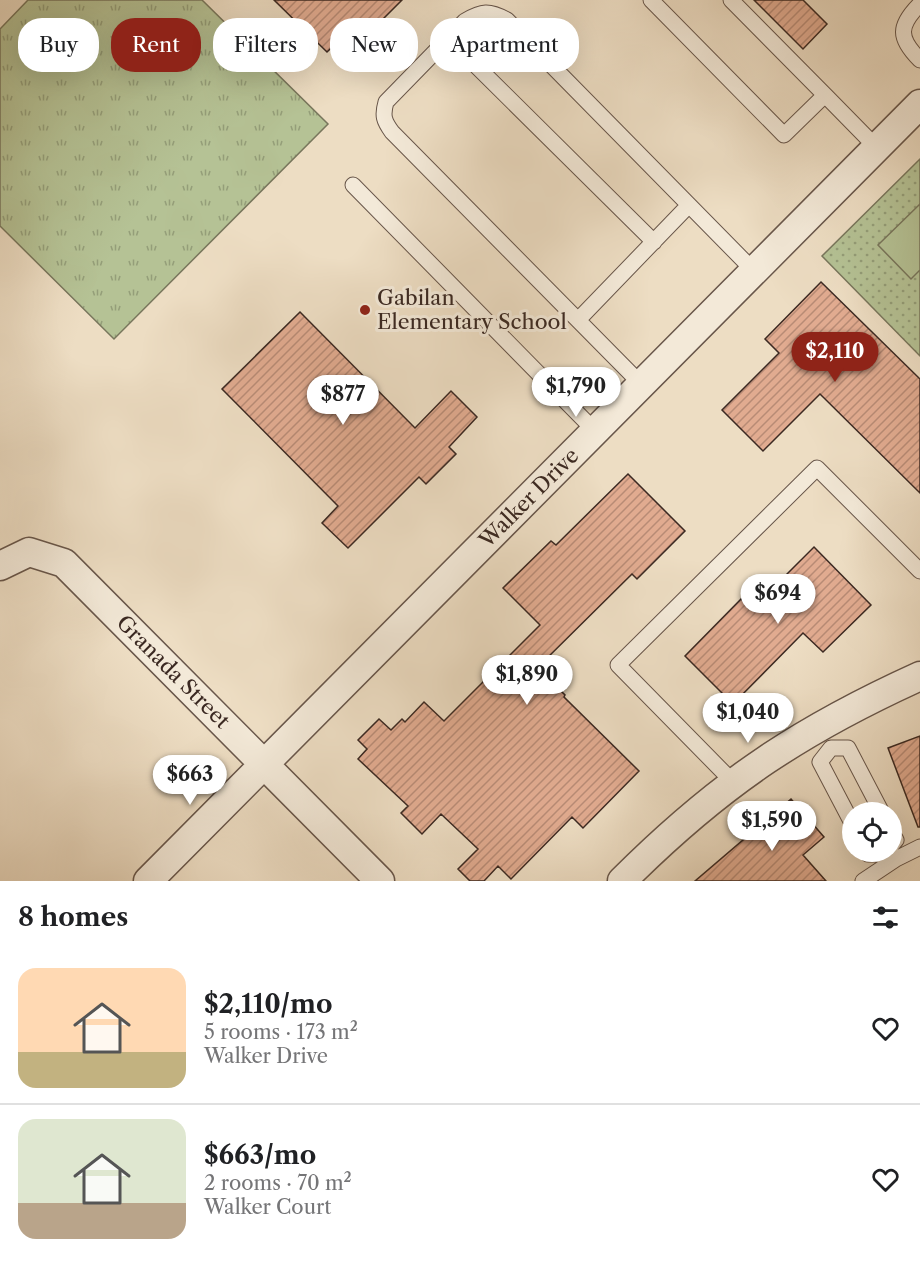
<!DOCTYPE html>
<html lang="en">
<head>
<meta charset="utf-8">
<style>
  :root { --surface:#fff; --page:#f6f6f6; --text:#202124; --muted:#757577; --line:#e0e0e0; --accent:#8f2418 }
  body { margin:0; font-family:"Libre Caslon Text",serif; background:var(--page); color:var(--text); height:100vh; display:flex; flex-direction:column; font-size:22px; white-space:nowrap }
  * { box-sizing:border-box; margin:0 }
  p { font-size:20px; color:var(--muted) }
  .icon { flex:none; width:33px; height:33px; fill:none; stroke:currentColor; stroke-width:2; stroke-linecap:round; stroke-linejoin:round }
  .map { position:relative; height:881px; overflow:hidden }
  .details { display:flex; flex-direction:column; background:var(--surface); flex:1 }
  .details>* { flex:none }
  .hud { position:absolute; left:18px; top:18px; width:600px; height:54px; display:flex; gap:12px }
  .tools { position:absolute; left:842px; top:802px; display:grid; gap:12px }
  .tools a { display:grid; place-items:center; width:60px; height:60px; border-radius:50%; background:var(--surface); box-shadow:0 6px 24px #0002; font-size:30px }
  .price { position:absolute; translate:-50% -51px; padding:0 14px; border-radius:21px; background:#fff; color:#222; font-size:20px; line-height:39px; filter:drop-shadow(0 2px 3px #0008) }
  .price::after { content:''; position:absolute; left:50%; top:36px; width:18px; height:14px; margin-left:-9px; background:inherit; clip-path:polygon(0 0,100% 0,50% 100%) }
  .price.selected { background:var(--accent); color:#fff }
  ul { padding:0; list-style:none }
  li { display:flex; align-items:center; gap:18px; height:150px; padding:0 18px }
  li+li { border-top:2px solid var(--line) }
  li span { display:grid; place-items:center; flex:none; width:168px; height:120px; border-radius:18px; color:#555 }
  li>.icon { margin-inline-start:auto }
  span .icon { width:72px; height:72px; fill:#fffc; stroke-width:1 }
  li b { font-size:26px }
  h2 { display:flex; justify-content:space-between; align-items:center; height:72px; padding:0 18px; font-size:26px }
  .tag { padding:0 21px; border-radius:24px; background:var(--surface); box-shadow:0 6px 24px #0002; font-size:21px; line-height:54px }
  .tag.selected { background:var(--accent); color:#fff }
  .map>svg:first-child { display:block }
  .grass { fill:url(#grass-tufts); stroke:#78765c; stroke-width:1.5 }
  .park { fill:url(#park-dots); stroke:#78765c; stroke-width:1.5 }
  .garden { fill:#b5c295; stroke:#78765c; stroke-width:1.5 }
  .building { fill:url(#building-hatch); stroke:#3b2922; stroke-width:1.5 }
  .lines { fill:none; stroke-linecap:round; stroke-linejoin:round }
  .service-casing { stroke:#68564a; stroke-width:17 }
  .minor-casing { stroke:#68564a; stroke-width:31 }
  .service { stroke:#f3e9d8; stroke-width:15 }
  .minor { stroke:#f3e9d8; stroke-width:28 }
  .poi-dot { fill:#8f2418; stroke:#f3e9d8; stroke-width:2 }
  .labels { text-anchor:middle; stroke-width:6; stroke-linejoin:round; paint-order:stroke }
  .poi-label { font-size:21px; fill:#3b2922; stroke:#f3e9d8; text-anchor:start }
  .street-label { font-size:21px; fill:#3b2922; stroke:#f3e9d8 }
</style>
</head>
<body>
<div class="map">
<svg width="920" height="881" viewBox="0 0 920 881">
  <defs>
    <pattern id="grass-tufts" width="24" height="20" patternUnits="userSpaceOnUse" patternTransform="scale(1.5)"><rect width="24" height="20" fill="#b5c295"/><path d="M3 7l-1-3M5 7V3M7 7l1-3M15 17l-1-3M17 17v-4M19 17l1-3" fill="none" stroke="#949e79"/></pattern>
    <pattern id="park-dots" width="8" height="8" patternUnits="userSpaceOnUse" patternTransform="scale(1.5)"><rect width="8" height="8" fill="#b5c295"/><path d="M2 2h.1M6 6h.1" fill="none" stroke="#949e79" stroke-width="1.8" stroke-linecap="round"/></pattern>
    <pattern id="building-hatch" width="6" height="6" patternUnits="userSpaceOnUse" patternTransform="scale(1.5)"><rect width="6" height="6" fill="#e1ab90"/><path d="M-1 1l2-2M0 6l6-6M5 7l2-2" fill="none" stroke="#b88b75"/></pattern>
  </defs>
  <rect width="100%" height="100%" fill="#edddc3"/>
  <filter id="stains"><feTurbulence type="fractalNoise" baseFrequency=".00333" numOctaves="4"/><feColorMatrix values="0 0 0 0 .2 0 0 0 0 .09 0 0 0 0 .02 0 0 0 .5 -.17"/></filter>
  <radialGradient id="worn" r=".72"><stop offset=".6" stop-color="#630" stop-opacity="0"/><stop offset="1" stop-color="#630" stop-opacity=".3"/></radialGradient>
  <!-- grass -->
  <path class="grass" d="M28 0H202L328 124 114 339 0 226V29Z"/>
  <!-- park -->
  <path class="park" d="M920 159V356L822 256Z"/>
  <!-- garden -->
  <path class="garden" d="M920 204V270L911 279 878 245Z"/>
  <!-- building -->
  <path class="building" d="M274 0H402L358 44 347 33 327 52Z
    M754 0H803L827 24 803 49Z
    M821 282 920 379V493L820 394 763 451 722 410 779 353 765 339Z
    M300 312 415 428 451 391 477 417 449 447 456 454 426 484 419 477 348 548 322 523 338 506 222 389Z
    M628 474 685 531 637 579 632 574 537 668 565 695 564 697 639 771 583 828 572 817 511 879 498 866 484 881H470L458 869 478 849 441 814 422 834 401 813 408 806 358 759 367 749 358 740 379 719 391 730 402 719 405 722 424 702 444 721 540 625 503 588 551 541 556 545Z
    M814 547 871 605 823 652 803 633 733 704 685 656 741 599 752 609Z
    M920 736V827H918L888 748Z
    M791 799 824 837 803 855 826 881H695Z"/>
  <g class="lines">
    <!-- service casing -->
    <g class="service-casing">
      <path id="service" d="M651 0 784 135 825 95 731 0
        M920 4C898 26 898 38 920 60
        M448 38 654 242
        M825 95 877 148
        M353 185 595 431
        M578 320 689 205
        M642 385 392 132C384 121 382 116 386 102L465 21C482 11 489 10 507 20L754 271
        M734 783 618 665 817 468 920 571
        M852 823 820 762 831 748H848L882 813
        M891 831 896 840 891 846
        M867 852 868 854H885L886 852
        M863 881 896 859 920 847"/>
    </g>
    <!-- minor casing -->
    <g class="minor-casing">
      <path id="minor" d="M0 566 29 552 64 563 380 881
        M148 881 920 104
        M622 881C666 837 714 795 766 760 815 727 867 700 920 676"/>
    </g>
    <!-- service -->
    <use href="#service" class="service"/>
    <!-- minor -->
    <use href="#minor" class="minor"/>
  </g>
  <!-- markers -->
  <circle class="poi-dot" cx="365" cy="310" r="6"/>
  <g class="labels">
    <!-- poi labels -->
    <g class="poi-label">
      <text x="377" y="305">Gabilan<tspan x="377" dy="24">Elementary School</tspan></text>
    </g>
    <!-- street labels -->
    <g class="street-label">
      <text transform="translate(529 498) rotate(-45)" y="7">Walker Drive</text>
      <text transform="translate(173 672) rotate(45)" y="7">Granada Street</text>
    </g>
  </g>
  <rect width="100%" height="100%" filter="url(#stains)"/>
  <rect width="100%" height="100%" fill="url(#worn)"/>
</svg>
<div class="tools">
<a><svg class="icon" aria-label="locate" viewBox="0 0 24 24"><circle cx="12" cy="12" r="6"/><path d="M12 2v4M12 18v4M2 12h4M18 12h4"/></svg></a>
</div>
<b class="price selected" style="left:835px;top:383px">$2,110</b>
<b class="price" style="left:576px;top:418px">$1,790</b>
<b class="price" style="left:343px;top:426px">$877</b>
<b class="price" style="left:778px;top:625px">$694</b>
<b class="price" style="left:527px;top:706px">$1,890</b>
<b class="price" style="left:748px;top:744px">$1,040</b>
<b class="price" style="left:190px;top:806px">$663</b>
<b class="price" style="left:772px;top:852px">$1,590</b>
<div class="hud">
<a class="tag">Buy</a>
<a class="tag selected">Rent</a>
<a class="tag">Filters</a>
<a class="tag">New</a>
<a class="tag">Apartment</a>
</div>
</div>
<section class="details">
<h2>8 homes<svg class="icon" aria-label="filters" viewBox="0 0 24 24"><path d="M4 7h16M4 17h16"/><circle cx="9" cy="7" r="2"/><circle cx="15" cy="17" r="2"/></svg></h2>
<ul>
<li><span style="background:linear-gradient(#ffd9b3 70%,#c2b280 0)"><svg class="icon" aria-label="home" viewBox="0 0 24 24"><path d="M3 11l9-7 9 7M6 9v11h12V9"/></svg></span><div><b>$2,110/mo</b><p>5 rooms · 173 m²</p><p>Walker Drive</p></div><svg class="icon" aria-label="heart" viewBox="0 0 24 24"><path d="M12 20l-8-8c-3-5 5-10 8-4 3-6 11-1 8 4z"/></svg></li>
<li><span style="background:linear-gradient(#dfe7d0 70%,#b9a48a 0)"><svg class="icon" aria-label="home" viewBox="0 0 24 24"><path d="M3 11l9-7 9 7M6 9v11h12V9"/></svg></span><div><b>$663/mo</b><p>2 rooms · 70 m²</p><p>Walker Court</p></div><svg class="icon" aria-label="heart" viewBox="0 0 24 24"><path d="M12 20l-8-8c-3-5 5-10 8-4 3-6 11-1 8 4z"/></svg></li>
</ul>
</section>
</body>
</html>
